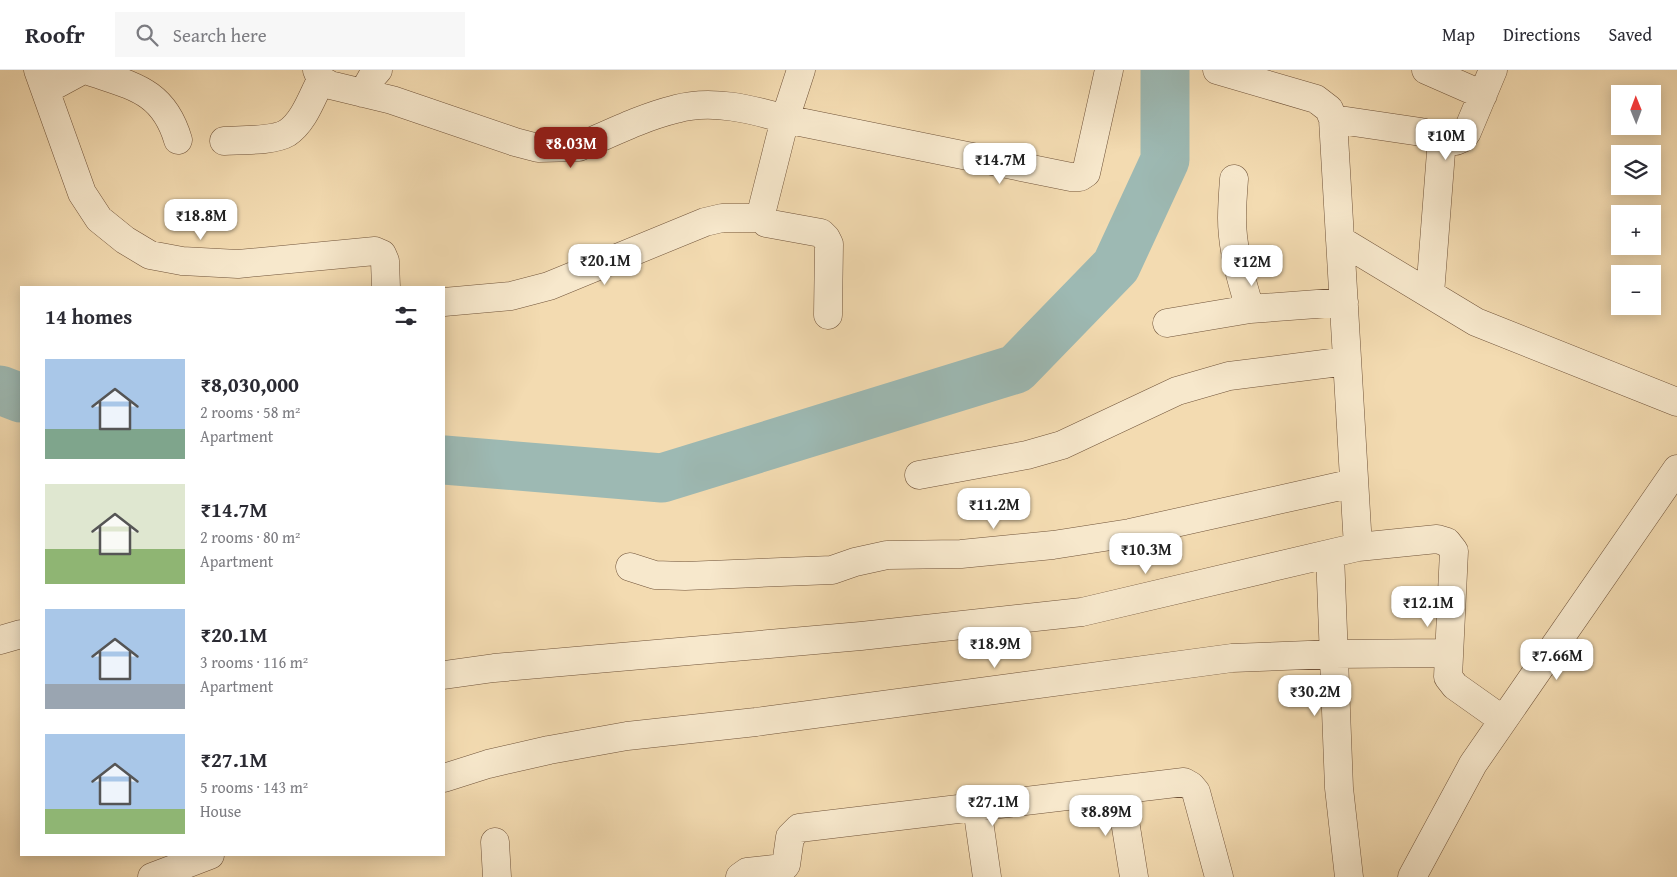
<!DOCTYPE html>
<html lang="en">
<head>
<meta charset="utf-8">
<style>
  :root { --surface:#fff; --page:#f7f7f7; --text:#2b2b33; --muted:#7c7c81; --line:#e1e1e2; --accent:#8f2418 }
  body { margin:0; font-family:"Gentium Book Plus",serif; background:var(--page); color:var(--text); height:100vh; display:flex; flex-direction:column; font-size:19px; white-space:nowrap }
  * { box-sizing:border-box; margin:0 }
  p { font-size:16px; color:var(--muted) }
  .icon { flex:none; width:28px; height:28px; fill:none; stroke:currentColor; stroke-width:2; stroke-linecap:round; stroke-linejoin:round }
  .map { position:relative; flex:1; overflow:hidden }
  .panel { position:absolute; left:20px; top:216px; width:425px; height:570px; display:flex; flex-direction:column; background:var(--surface); border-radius:0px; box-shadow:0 2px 12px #0003 }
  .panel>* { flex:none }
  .needle { width:32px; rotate:359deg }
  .tools { position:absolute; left:1611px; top:15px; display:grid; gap:10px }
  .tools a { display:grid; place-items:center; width:50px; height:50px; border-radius:0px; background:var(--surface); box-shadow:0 2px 12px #0003; font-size:25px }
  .price { position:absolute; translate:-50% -42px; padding:0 11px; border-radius:10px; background:#fff; color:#222; font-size:16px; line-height:32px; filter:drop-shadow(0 1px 2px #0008) }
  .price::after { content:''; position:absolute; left:50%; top:30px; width:15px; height:11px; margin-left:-8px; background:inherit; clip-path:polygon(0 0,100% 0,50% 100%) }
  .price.active { background:var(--accent); color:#fff }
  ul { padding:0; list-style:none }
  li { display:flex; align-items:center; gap:15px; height:125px; padding:0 25px }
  li span { display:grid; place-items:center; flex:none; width:140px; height:100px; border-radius:0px; color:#555 }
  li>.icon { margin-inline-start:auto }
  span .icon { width:60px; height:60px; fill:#fffc; stroke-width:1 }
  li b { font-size:21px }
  h2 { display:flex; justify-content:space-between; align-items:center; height:60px; padding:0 25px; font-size:21px }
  header { display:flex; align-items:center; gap:30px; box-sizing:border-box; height:70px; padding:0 25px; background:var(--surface); border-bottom:1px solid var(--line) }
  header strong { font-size:24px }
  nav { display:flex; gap:28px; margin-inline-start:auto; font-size:18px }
  .search { width:350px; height:45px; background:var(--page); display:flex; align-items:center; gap:12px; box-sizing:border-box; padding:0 18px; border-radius:0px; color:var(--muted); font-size:19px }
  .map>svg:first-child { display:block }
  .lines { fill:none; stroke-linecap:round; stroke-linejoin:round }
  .river { stroke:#9db9b3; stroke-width:49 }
  .minor-casing { stroke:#705339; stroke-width:29 }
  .minor { stroke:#f7e8cc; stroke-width:28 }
</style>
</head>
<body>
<header>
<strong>Roofr</strong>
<div class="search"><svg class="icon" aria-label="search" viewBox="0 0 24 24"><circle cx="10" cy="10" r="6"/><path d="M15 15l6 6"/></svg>Search here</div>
<nav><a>Map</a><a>Directions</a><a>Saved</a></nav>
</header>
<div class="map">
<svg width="1677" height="807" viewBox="0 0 1677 807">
  <rect width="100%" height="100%" fill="#f3dbb1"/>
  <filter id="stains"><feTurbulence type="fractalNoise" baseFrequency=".004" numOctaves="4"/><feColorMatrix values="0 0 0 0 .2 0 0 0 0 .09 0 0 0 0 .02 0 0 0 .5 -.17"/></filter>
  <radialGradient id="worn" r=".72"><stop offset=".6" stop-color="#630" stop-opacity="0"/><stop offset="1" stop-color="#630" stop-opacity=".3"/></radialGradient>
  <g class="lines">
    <!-- river -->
    <path class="river" d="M0 320 21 328
      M444 390 662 408 1016 299 1116 196 1165 90V0"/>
    <!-- minor casing -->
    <g class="minor-casing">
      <path id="minor" d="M38 0 82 123 99 149 125 170 150 185 182 191 238 194 375 181 382 184 385 191 386 218
        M86 0C131 16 163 19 178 70
        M317 0 321 10 330 15 392 30 515 72 538 78 579 77C611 63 643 47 676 39 711 29 751 39 785 49L801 0
        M1426 0 1483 25
        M46 20 83 0
        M363 23 372 7 378 0
        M1333 49 1421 62 1456 71 1463 68 1467 62 1493 0
        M224 71C241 70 274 71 287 63 304 52 312 27 321 10
        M1234 109C1233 122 1232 135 1232 148 1232 179 1241 209 1250 239
        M1340 170 1476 252 1677 332
        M1430 224 1442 69
        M444 232 511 226 549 216 705 152 722 148H762
        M828 245 829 174 826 168 821 163 766 153 762 148V140L785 49 1071 107H1080L1086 103 1109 0
        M1167 253 1250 239 1344 232
        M919 405 1027 385 1062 375 1177 321 1229 306 1347 291
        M1358 477 1437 469 1447 472 1454 481 1448 607 1455 616 1503 650
        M1330 484 1339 718 1349 807
        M630 497 655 505 685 506 832 500 855 492 887 485 961 484 1053 475 1130 463 1354 413
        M0 570 21 564
        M444 605 494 598 861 566 1082 542 1358 477 1333 49 1329 39 1316 29 1217 0
        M444 708 488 694 549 680 627 666 756 652 1232 588 1334 584 1448 583
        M1120 720 1134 807
        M977 737 987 807
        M495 772 497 807
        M152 807 210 785
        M740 807 747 802 783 798 786 795 790 767 799 758 1184 712 1191 716 1196 722 1219 807
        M1412 807 1473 694 1677 399"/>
    </g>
    <!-- minor -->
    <use href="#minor" class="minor"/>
  </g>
  <rect width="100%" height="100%" filter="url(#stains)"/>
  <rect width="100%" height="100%" fill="url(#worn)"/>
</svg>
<div class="tools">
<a><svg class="needle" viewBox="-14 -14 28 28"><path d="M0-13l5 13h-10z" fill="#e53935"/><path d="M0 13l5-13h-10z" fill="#7c7c81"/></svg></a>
<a><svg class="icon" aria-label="layers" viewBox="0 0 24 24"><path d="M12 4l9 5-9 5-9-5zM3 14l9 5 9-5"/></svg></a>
<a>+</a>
<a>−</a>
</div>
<b class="price" style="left:1446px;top:91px">₹10M</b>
<b class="price active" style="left:571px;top:99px">₹8.03M</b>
<b class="price" style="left:1000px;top:115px">₹14.7M</b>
<b class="price" style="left:201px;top:171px">₹18.8M</b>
<b class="price" style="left:605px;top:216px">₹20.1M</b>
<b class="price" style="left:1252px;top:217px">₹12M</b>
<b class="price" style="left:994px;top:460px">₹11.2M</b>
<b class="price" style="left:1146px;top:505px">₹10.3M</b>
<b class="price" style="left:1428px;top:558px">₹12.1M</b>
<b class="price" style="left:995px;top:599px">₹18.9M</b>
<b class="price" style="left:1557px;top:611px">₹7.66M</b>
<b class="price" style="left:1315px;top:647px">₹30.2M</b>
<b class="price" style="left:993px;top:757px">₹27.1M</b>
<b class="price" style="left:1106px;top:767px">₹8.89M</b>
<section class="panel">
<h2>14 homes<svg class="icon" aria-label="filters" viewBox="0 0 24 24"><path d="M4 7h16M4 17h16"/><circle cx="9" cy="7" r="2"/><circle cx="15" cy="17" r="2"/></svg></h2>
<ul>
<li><span style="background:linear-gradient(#a9c7e8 70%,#7fa58c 0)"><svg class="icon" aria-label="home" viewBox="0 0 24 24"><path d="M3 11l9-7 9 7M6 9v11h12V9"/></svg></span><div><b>₹8,030,000</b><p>2 rooms · 58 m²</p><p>Apartment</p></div></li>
<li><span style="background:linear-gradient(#dfe7d0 65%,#8fb573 0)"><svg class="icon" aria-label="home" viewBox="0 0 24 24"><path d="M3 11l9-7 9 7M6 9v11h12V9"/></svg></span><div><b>₹14.7M</b><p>2 rooms · 80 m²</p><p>Apartment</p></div></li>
<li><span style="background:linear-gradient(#a9c7e8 75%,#9aa5b1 0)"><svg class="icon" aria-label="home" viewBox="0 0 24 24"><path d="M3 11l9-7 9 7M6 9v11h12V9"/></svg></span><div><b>₹20.1M</b><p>3 rooms · 116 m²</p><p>Apartment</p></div></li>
<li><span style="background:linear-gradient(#a9c7e8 75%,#8fb573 0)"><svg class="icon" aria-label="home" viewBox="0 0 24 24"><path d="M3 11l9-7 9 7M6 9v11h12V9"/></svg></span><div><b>₹27.1M</b><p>5 rooms · 143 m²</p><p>House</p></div></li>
</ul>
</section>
</div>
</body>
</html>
